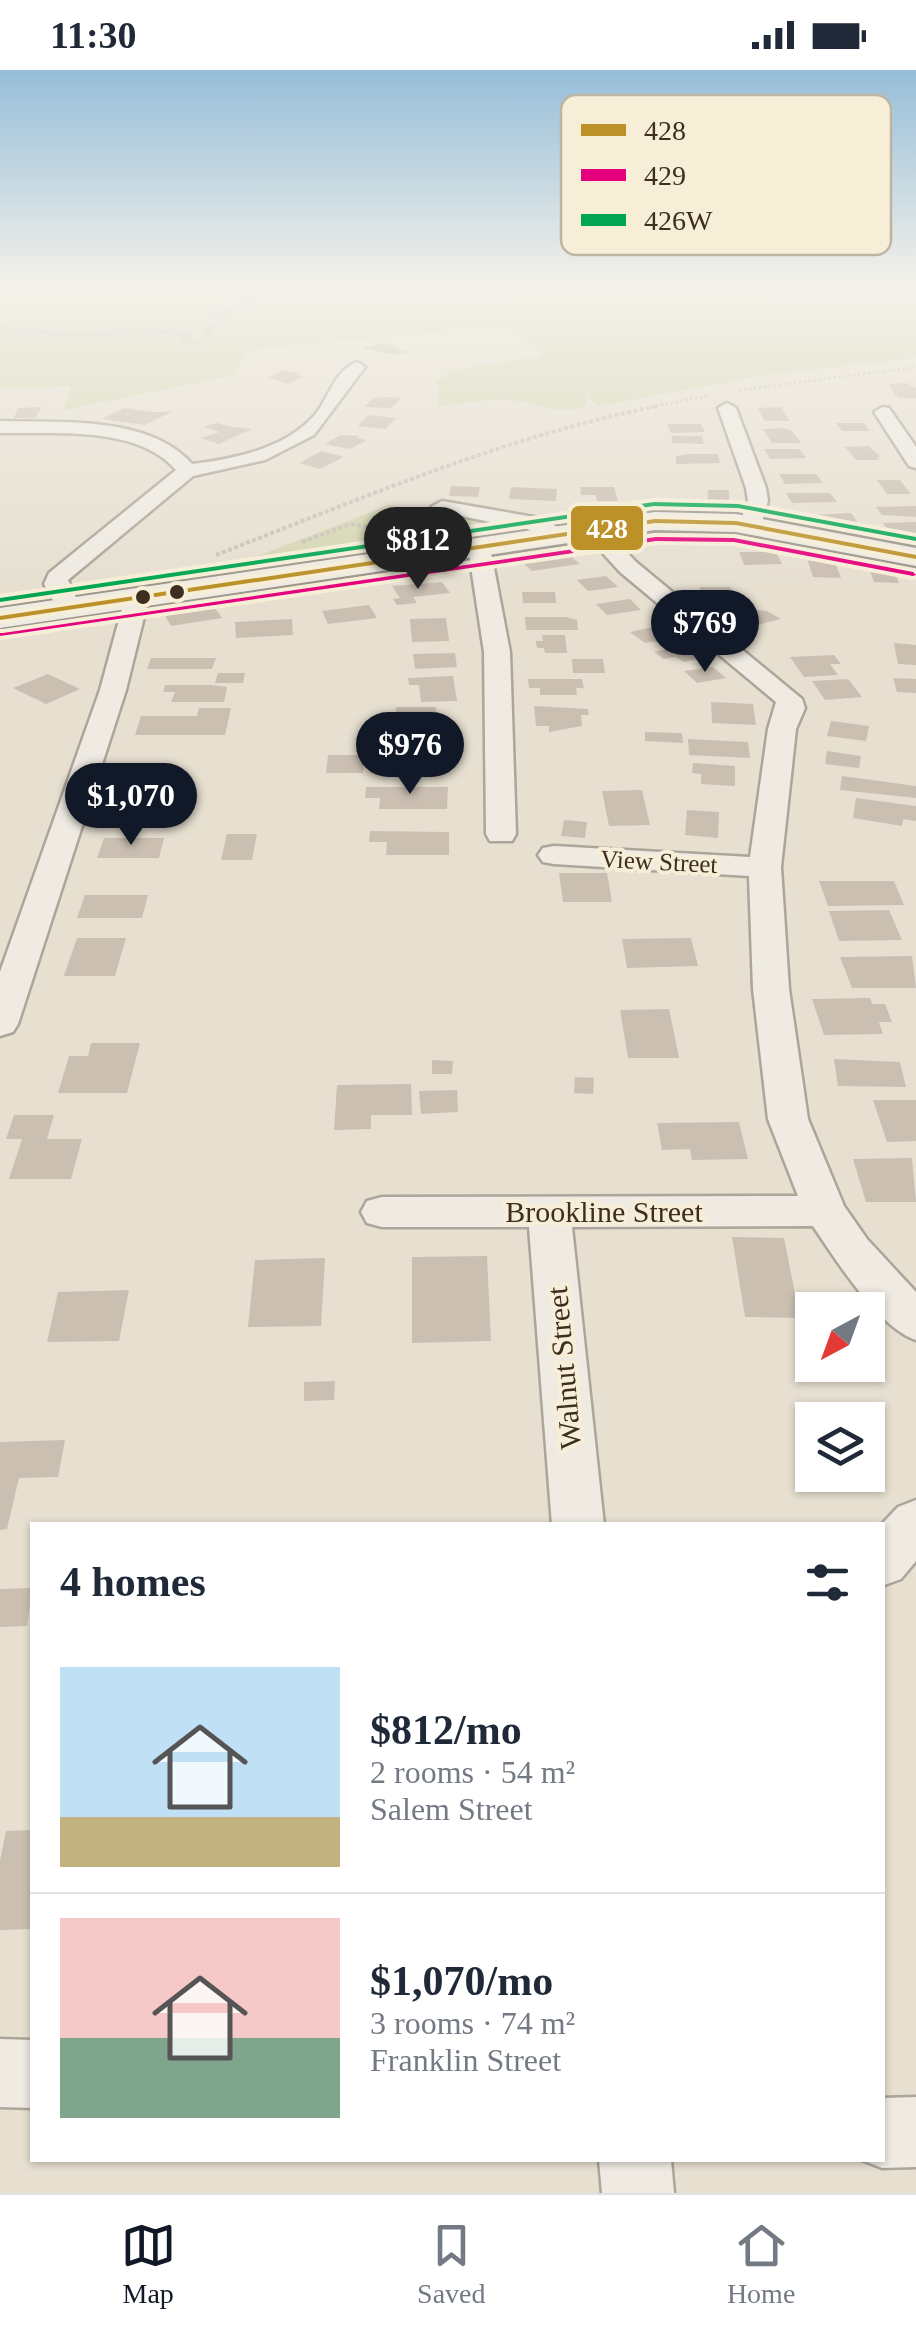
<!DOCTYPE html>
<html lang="en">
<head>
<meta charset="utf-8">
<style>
  :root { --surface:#fff; --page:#f2f2f3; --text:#1f2937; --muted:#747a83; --line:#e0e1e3; --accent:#111827 }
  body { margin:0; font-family:"Times New Roman",serif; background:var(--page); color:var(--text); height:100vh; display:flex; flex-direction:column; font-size:38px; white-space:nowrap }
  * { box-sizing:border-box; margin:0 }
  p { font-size:32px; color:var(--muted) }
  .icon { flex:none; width:55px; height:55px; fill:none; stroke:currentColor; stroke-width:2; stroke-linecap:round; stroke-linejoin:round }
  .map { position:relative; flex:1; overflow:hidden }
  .side { position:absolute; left:30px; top:1452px; width:855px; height:640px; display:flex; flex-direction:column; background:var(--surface); border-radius:0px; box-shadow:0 2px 8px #0004 }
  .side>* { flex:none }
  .needle { width:65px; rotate:221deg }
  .tools { position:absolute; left:795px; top:1222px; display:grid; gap:20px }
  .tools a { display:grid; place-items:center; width:90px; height:90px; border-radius:0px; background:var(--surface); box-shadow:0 2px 8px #0004; font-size:50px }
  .price { position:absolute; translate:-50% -85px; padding:0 22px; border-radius:35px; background:var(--accent); color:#fff; font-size:32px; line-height:65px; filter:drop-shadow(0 2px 5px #0008) }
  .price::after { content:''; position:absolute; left:50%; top:60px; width:30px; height:22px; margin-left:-15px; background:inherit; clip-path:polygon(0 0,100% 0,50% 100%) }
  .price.current { background:#222; color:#fff }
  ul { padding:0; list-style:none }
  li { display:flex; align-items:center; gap:30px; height:250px; padding:0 30px }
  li+li { border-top:2px solid var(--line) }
  li span { display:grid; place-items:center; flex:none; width:280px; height:200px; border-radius:0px; color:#555 }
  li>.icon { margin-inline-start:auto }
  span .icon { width:120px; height:120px; fill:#fffc; stroke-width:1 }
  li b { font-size:42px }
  h2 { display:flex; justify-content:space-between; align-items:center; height:120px; padding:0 30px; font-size:42px }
  .status { display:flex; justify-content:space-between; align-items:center; height:70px; padding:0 50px; background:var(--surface); direction:ltr }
  .status svg { height:28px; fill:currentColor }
  .tabs { display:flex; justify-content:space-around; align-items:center; height:140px; border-top:2px solid var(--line); background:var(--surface); font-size:28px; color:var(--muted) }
  .tabs a { display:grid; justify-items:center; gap:5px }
  .tabs .current { color:var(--accent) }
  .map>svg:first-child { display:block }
  .green { fill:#d6d7b3 }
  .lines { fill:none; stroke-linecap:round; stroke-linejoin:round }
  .stream { stroke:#bcccc2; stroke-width:5 }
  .building { fill:#cbbfb2 }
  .street-casing { stroke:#ada599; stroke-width:5 }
  .secondary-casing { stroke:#9c958a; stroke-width:5 }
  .path-far1 { stroke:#c8c2b9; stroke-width:2.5; stroke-dasharray:2.5 2.5; stroke-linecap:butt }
  .path { stroke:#c8c2b9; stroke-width:4; stroke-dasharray:4 2.5; stroke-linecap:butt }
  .street { fill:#efebe3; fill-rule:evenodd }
  .secondary { fill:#efebe3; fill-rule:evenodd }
  .bus-1-casing { stroke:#f7eed8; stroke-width:8 }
  .bus-2-casing { stroke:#f7eed8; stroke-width:8 }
  .bus-3-casing { stroke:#f7eed8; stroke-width:8 }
  .bus-1 { fill:#bb9128; fill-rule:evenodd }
  .bus-2 { fill:#e5007d; fill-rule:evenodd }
  .bus-3 { fill:#00a651; fill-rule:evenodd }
  .bus-dot { fill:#3d2e20; stroke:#f7eed8; stroke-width:4 }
  .labels { text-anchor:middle; stroke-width:8; stroke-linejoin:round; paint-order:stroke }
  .far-street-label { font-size:25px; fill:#3d2e20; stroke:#f7eed8 }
  .street-label { font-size:30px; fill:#3d2e20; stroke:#f7eed8 }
  .key { fill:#f7eed8; stroke:#bfb4a1; stroke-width:2.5 }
  .key-label { font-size:28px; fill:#3d2e20 }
  .line-badge { stroke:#f7eed8; stroke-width:4 }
  .badge-label { font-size:28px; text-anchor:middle; font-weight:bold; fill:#fff }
</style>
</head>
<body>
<div class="status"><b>11:30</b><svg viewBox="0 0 49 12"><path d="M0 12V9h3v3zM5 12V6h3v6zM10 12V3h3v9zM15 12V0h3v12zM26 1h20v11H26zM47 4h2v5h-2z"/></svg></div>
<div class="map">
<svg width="916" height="2123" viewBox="0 0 916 2123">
  <rect width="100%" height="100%" fill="#e7e0d1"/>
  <!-- green -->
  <path class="green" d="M0 214H916V288L767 305 598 336 587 326V335C562 347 537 334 510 330 486 327 463 336 439 335L437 326 440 316 435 313 453 300 543 286 514 259 484 257 250 280 231 306 64 340 71 316 0 319Z
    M389 435 524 460 234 504 250 489Z"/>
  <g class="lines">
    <!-- stream -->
    <path class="stream" d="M0 258 87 266 133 259 188 264 182 269 191 273 211 266 205 261 227 252 216 249V244L233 239 256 222 222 219 216 214"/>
  </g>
  <!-- building -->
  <path class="building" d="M385 273 401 278 397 279 409 282 396 285 362 278Z
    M283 300 300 303 296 305 303 306 289 314 268 308Z
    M906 313 916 318V328H898L888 314Z
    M374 328 386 327 402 328 391 338 364 337Z
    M42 337 35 348H14L18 338Z
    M781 337 790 351H765L757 338Z
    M124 338 151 342H172L144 355 102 349Z
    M368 345 397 348 385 359 358 356Z
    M217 353 232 357 252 359 219 374 200 368 220 362 204 357Z
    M836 353H864L870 361H842Z
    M667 354H701L705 362 671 363Z
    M784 358 792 361 801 373H772L763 359Z
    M341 365 360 366 356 368 367 370 350 379 324 374Z
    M672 366H702L704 374 672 373Z
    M868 376 881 387H877L879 390H856L845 377Z
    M764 379H799L806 388 770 389Z
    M322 381 344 387 320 399 299 393Z
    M688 384H718L720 393 676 394V386Z
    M779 404H816L823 413 785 414Z
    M877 410H900L911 424H887Z
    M451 416 480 417 478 427 449 426Z
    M511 417 557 419 556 431 509 429Z
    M580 417H614L618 431H597L596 425H581Z
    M708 420H729V438L707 437Z
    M786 423H830L837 432 792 433Z
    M916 436V447L882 445 876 437Z
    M851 443 858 453H850V459L830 456 825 449H816L813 445Z
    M916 452V463H890L883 453Z
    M665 459 674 469 634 473 625 463Z
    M739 482H776L782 494 744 495Z
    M567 483 580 494 532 501 520 490Z
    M807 488 834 489 841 508 813 507Z
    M867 493 891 494 899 513 874 512Z
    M606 506 618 517 588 521 577 510Z
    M442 512 450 523 413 527 417 533 397 535 393 529 400 528 392 516Z
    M699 517H730L738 534H707Z
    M522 522H555L556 533H523Z
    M630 529 641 540 607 545 596 534Z
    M212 534 222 548 171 556 163 542Z
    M369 535 377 548 328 554 322 541Z
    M753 540 767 541 781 549 738 560 715 549Z
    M525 547H566L577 550 578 560H526Z
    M446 548 449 571 412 572 410 549Z
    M292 549 293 565 236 568 235 552Z
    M666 554 685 567 645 573 630 562Z
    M542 565H565L567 583H545L544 578H537L536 571H543Z
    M894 573 916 575V595L898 594Z
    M687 574 706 587 684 592 676 587 664 589 654 582Z
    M455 583 457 597 415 599 413 584Z
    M834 585 841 594H830L838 605 804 607 790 587Z
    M151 588H216L212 599H147Z
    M572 589H603L605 603H573Z
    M713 597 726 608 697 613 684 601Z
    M218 603H245L243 613H215Z
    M48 604 80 619 46 634 13 618Z
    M453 606 457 631 421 632 419 615H409L408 608Z
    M893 608 916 609V623L897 622Z
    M528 609H582L584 618H576L577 625H540V618H529Z
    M848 609 862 627 825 630 812 611Z
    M165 615H211L227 617 224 632H171L175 622H163Z
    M711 632 753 634 756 655 712 653Z
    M534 636 588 639 589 645H581L582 656 549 662V656H536Z
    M396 637H436L435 664H383L384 654H395Z
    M199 638H231L225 665H135L141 646H197Z
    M831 651 869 656 866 671 827 666Z
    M645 662 682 663 683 673 645 671Z
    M688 669 748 672 750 688 689 685Z
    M827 681 861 686 859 698 825 694Z
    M328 685H365L363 703H326Z
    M693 693 735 696V716L701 714V704L692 703Z
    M127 698H183L179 716H121Z
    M842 706 916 716V728L840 720Z
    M366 717H448L447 739H379L380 728H365Z
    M642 720 650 755 609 756 602 721Z
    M856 728 916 736V751L903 749 902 756 853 748Z
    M116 732H174L169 750H110Z
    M687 740 719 742 718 768 685 765Z
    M564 750 587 752 585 768 561 766Z
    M370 761 449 762V785H386L387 772H369Z
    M227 764H257L252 790H221Z
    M104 768H164L159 788H97Z
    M559 803H607L612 832H563Z
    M819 811H894L904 835 828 836Z
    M85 825H148L142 848H77Z
    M889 840 902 870 839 871 829 841Z
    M77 868H126L115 906H64Z
    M691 868 698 896 627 898 622 869Z
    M912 886 916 918H852L840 887Z
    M870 928 872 934H885L892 952H879L883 964 824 965 812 929Z
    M669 939 679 988H628L620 940Z
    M91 973H140L127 1023H58L69 986H88Z
    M834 989 900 992 906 1017 838 1016Z
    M432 990 453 991 452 1004H432Z
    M575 1007 594 1008 593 1024 574 1023Z
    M411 1014 412 1045H371V1059L334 1060 337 1015Z
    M457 1020 458 1042 421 1044 419 1021Z
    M873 1030H916V1071L887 1072Z
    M14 1045H54L47 1069H82L71 1109H9L22 1069H6Z
    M739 1052 748 1089 692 1090 690 1079 662 1080 657 1053Z
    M912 1088 916 1132H866L853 1089Z
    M732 1167 784 1168 800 1248 745 1247Z
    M487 1186 491 1271 412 1273V1187Z
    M325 1188 321 1256 248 1257 255 1190Z
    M129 1220 119 1271 47 1272 58 1222Z
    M335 1311 334 1330 304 1331V1312Z
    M65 1370 58 1407 19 1408 7 1459 0 1460V1372Z
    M32 1518 27 1556 0 1557V1519Z
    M32 1760V1859L0 1860V1791L6 1761Z"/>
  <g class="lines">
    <!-- street casing -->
    <g class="street-casing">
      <path id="street" d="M357 292 365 297 314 365 265 390 193 406 68 510 81 538 78 543H60L44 514 49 503 176 400C138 355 53 364 0 363V351C60 353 149 345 192 394 234 389 284 379 314 346 329 329 334 300 357 292Z
        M727 333 736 338 766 418 768 431 761 455 750 461 739 455 748 431 746 418 718 338Z
        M883 337 889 338 916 377V398L909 396 874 342Z
        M442 431 540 448 571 464 560 471 527 459 435 441 431 437Z
        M592 452 600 454 636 492 802 629 805 638 796 659 781 797 789 919 808 1049 844 1136 867 1169 916 1222V1270C879 1258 835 1189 813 1156L572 1157 604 1455H552L529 1157H382L367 1153 361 1142 367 1131 382 1127 798 1126 768 1049 753 919 749 806 554 794 543 792 538 785 543 778 554 776 750 787 768 659 776 632 620 502 581 459Z
        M479 470 490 477 510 582 516 764 512 771H490L486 764 484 582 468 477Z
        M132 521 140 523 146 539 126 620 18 954 13 962 0 966V902L100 620 122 539 120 528Z
        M916 1430V1491L901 1509 882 1516 881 1455 898 1437Z
        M0 1969 32 1970V2038L0 2037Z
        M916 2027V2097L882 2098 862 2090H882V2028Z
        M599 2090H671L674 2123H602Z"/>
    </g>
    <!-- secondary casing -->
    <g class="secondary-casing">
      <path id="secondary" d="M655 442 736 444 916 478V496L736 462 655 460 0 558V538Z"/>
    </g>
    <!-- path-far1 -->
    <path class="path-far1" d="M739 320 916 297
      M646 338 707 326"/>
    <!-- path -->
    <path class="path" d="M302 472 351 454 386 460
      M216 485C360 429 506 366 658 336"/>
    <!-- street -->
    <use href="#street" class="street"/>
    <!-- secondary -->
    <use href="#secondary" class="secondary"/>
    <!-- bus-1 casing -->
    <g class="bus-1-casing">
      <path id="bus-1" d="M655 449 736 451 916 485V489L736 455 655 453 0 550V546Z"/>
    </g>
    <!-- bus-2 casing -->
    <g class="bus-2-casing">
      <path id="bus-2" d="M656 467 734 468 913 502 916 505 913 506 734 472 656 471 0 566V563H3Z"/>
    </g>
    <!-- bus-3 casing -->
    <g class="bus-3-casing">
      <path id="bus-3" d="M654 432 738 434 916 467V471L738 438 654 436 0 532V528Z"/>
    </g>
    <!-- bus-1 -->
    <use href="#bus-1" class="bus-1"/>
    <!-- bus-2 -->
    <use href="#bus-2" class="bus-2"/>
    <!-- bus-3 -->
    <use href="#bus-3" class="bus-3"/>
  </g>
  <!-- sky -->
  <linearGradient id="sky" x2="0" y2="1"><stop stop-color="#96bed9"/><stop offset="0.42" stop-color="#f4f1ea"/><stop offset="1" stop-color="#f4f1ea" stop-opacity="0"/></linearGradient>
  <rect width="916" height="512" fill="url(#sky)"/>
  <!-- markers -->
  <g class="bus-dot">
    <circle cx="177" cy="522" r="9"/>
    <circle cx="143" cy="527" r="9"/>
  </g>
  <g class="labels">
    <!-- far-street labels -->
    <g class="far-street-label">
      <text transform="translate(659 791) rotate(3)" y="9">View Street</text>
    </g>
    <!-- street labels -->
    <g class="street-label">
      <text x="604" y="1152">Brookline Street</text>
      <text transform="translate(564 1298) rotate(-95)" y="10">Walnut Street</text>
    </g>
  </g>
  <!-- legend -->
  <rect x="561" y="25" width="330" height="160" rx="15" class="key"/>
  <rect x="581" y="54" width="45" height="12" fill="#bb9128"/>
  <rect x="581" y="99" width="45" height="12" fill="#e5007d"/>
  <rect x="581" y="144" width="45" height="12" fill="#00a651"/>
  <g class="key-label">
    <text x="644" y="70">428</text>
    <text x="644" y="115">429</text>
    <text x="644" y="160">426W</text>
  </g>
  <rect class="line-badge" x="569" y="434" width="76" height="48" rx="10" fill="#bb9128"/>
  <g class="badge-label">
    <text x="607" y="468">428</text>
  </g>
</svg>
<div class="tools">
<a><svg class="needle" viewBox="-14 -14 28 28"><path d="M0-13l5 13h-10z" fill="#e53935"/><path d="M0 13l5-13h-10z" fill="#747a83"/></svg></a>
<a><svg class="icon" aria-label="layers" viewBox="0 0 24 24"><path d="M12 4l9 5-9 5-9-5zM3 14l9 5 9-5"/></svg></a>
</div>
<b class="price current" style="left:418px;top:522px">$812</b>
<b class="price" style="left:705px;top:605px">$769</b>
<b class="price" style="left:410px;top:727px">$976</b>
<b class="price" style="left:131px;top:778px">$1,070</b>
<section class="side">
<h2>4 homes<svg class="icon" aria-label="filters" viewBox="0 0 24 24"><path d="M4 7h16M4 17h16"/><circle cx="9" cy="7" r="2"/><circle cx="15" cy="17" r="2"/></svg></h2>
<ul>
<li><span style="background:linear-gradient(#bfe0f5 75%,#c2b280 0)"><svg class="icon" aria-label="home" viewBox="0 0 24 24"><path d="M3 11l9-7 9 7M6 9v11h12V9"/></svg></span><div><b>$812/mo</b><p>2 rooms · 54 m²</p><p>Salem Street</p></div></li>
<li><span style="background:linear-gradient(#f6c9c9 60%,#7fa58c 0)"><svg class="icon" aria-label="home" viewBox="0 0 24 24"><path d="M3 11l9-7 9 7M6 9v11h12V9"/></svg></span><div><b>$1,070/mo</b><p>3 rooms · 74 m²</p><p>Franklin Street</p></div></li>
</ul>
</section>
</div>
<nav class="tabs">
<a class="current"><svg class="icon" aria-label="map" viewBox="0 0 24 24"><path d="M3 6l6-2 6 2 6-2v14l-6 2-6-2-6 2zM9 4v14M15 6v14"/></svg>Map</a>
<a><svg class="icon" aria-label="saved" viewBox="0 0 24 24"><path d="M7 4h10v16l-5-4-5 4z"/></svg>Saved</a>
<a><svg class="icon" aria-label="home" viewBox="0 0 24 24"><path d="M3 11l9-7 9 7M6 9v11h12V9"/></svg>Home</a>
</nav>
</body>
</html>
